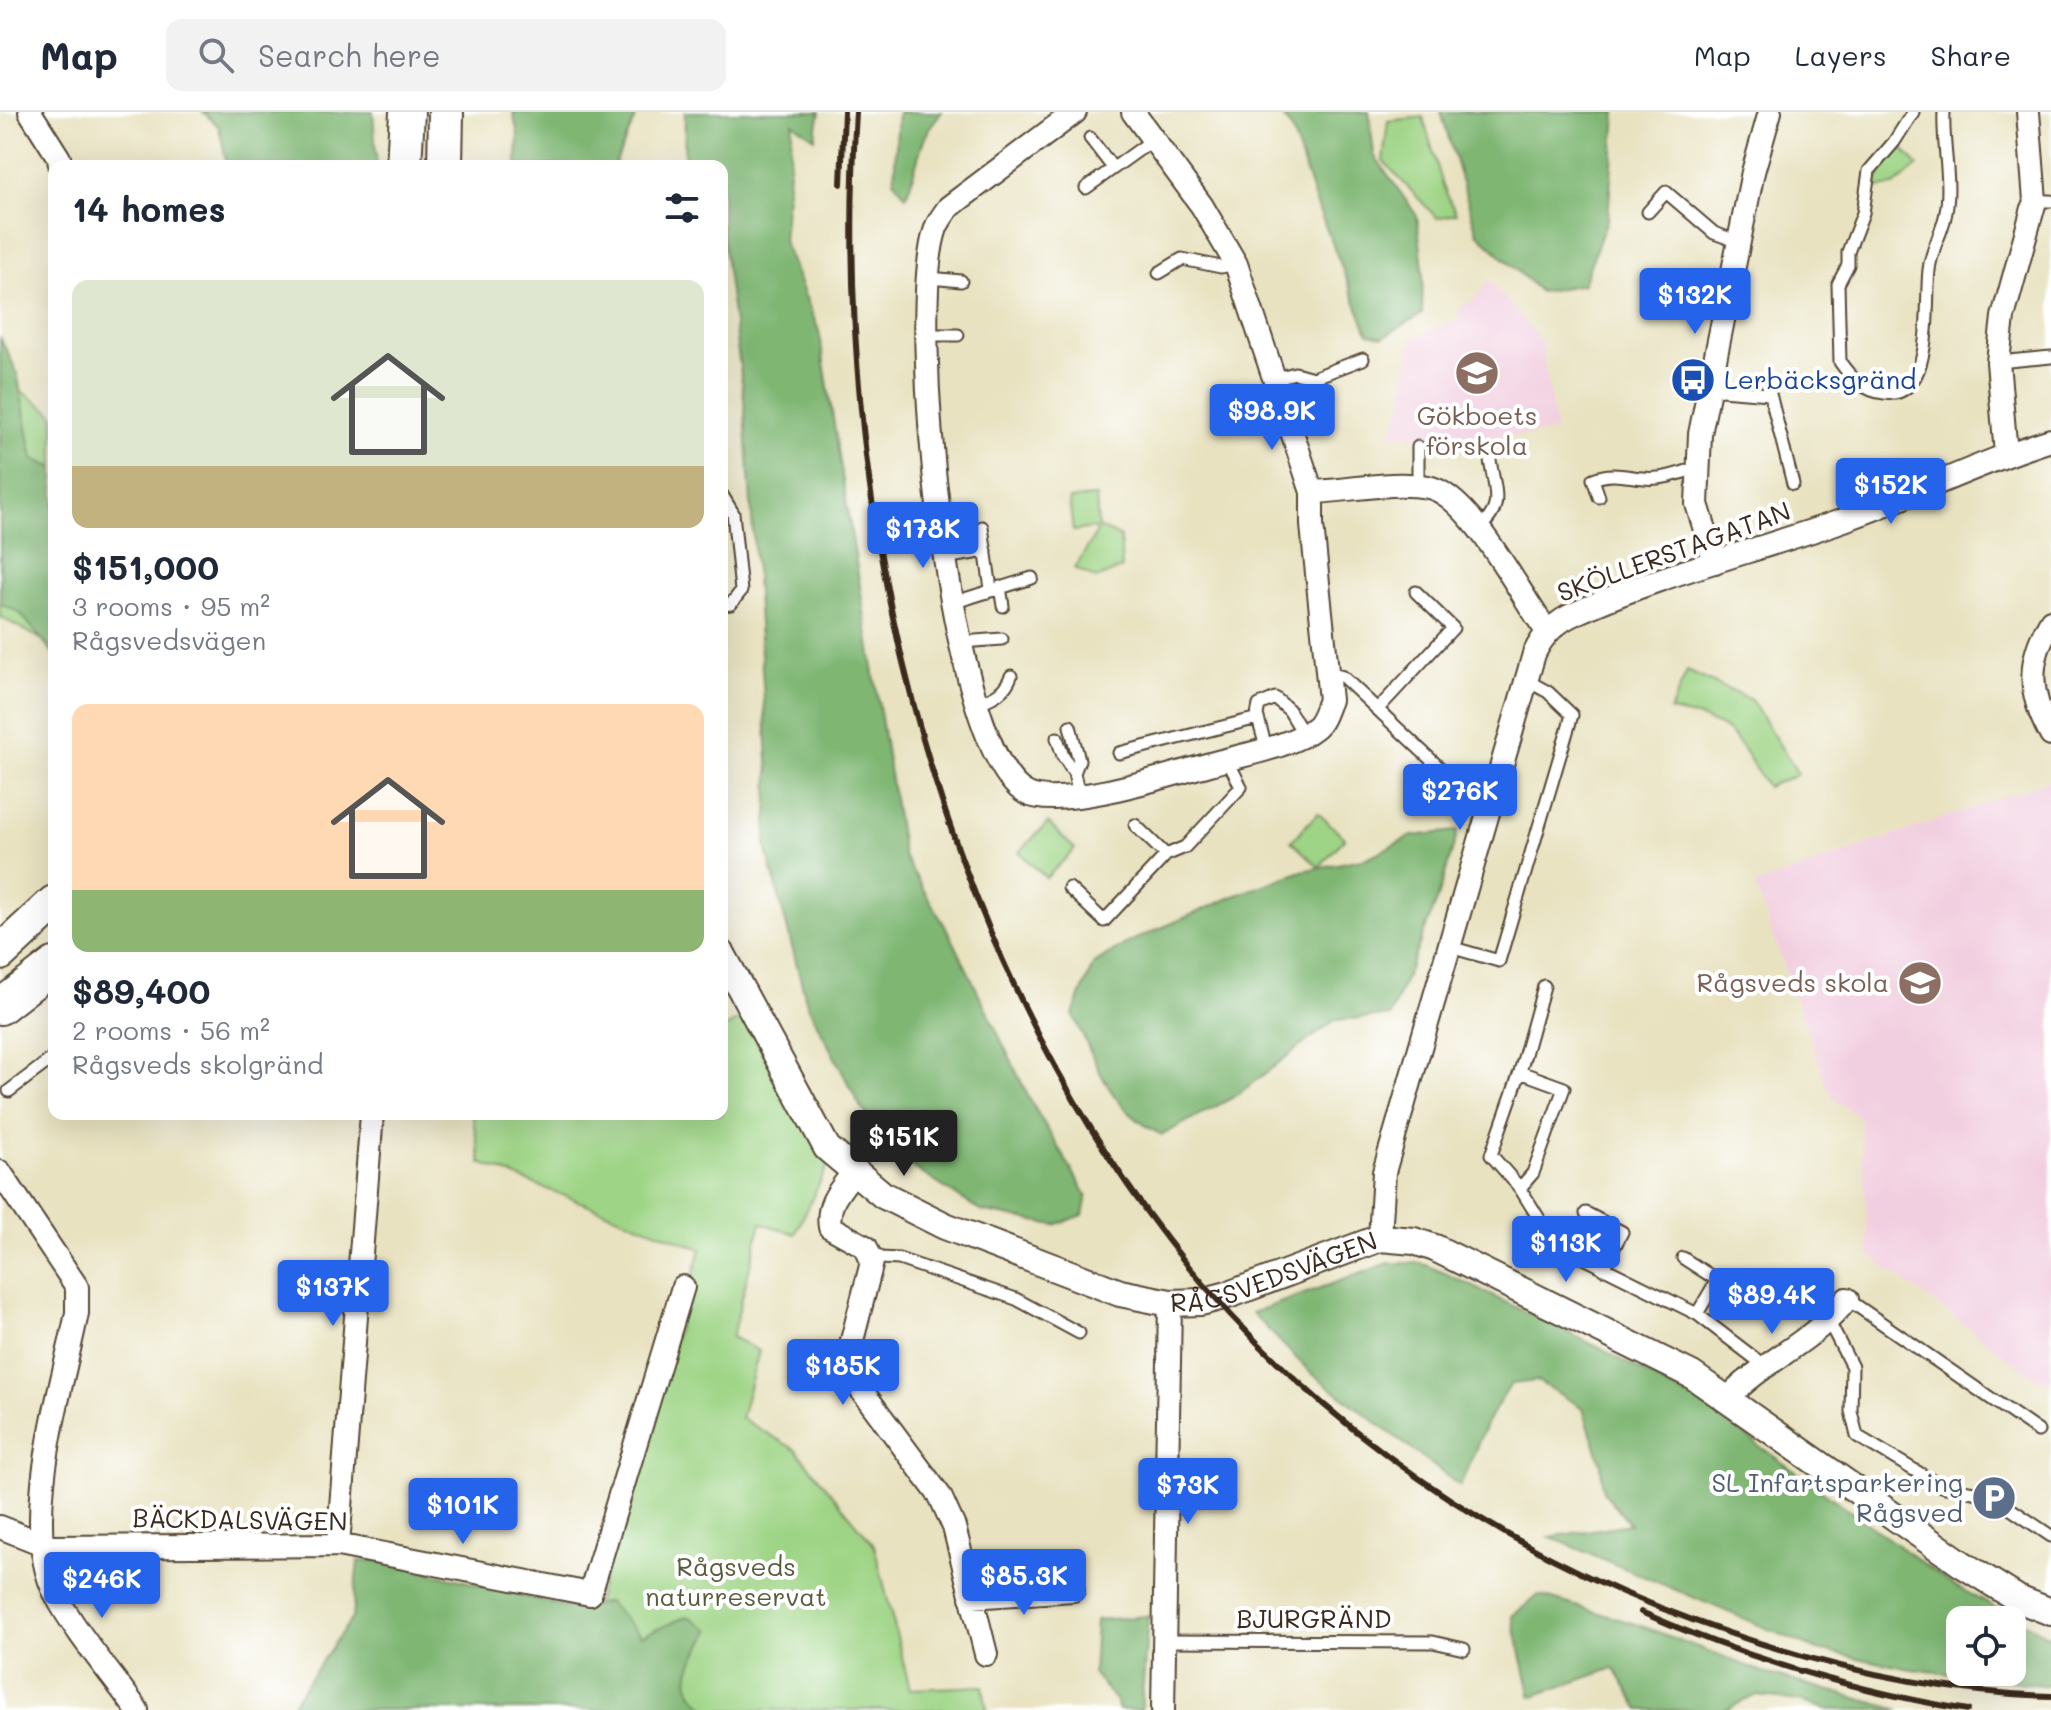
<!DOCTYPE html>
<html lang="en">
<head>
<meta charset="utf-8">
<style>
  :root { --surface:#fff; --page:#f2f2f3; --text:#1f2937; --muted:#747a83; --line:#e0e1e3; --accent:#2563eb }
  body { margin:0; font-family:Mali,sans-serif; background:var(--page); color:var(--text); height:100vh; display:flex; flex-direction:column; font-size:30px; white-space:nowrap }
  * { box-sizing:border-box; margin:0 }
  p { font-size:26px; color:var(--muted) }
  .icon { flex:none; width:44px; height:44px; fill:none; stroke:currentColor; stroke-width:2; stroke-linecap:round; stroke-linejoin:round }
  .map { position:relative; flex:1; overflow:hidden }
  .sheet { position:absolute; left:48px; top:48px; width:680px; height:960px; display:flex; flex-direction:column; background:var(--surface); border-radius:16px; box-shadow:0 8px 32px #0002 }
  .sheet>* { flex:none }
  .buttons { position:absolute; left:1946px; top:1494px; display:grid; gap:16px }
  .buttons a { display:grid; place-items:center; width:80px; height:80px; border-radius:16px; background:var(--surface); box-shadow:0 8px 32px #0002; font-size:40px }
  .price { position:absolute; translate:-50% -68px; padding:0 18px; border-radius:8px; background:var(--accent); color:#fff; font-size:26px; line-height:52px; filter:drop-shadow(0 2px 4px #0008) }
  .price::after { content:''; position:absolute; left:50%; top:48px; width:24px; height:18px; margin-left:-12px; background:inherit; clip-path:polygon(0 0,100% 0,50% 100%) }
  .price.selected { background:#222; color:#fff }
  ul { padding:0; list-style:none }
  li { display:grid; align-content:center; gap:16px; height:424px; padding:0 24px }
  li span { display:grid; place-items:center; height:248px; border-radius:16px; color:#555 }
  li>.icon { margin-inline-start:auto }
  span .icon { width:144px; height:144px; fill:#fffc; stroke-width:1 }
  li b { font-size:34px }
  h2 { display:flex; justify-content:space-between; align-items:center; height:96px; padding:0 24px; font-size:34px }
  header { display:flex; align-items:center; gap:48px; box-sizing:border-box; height:112px; padding:0 40px; background:var(--surface); border-bottom:2px solid var(--line) }
  header strong { font-size:38px }
  nav { display:flex; gap:44px; margin-inline-start:auto; font-size:28px }
  .search { width:560px; height:72px; background:var(--page); display:flex; align-items:center; gap:20px; box-sizing:border-box; padding:0 28px; border-radius:16px; color:var(--muted); font-size:30px }
  .map>svg:first-child { display:block }
  .built { fill:#f2cfe0 }
  .green { fill:#9ed485; stroke:#6c7f52; stroke-width:2 }
  .forest { fill:#7eb672; stroke:#5c7048; stroke-width:2; fill-rule:evenodd }
  .lines { fill:none; stroke-linecap:round; stroke-linejoin:round }
  .service-casing { stroke:#554636; stroke-width:15 }
  .minor-casing { stroke:#554636; stroke-width:26 }
  .tertiary-casing { stroke:#554636; stroke-width:30 }
  .primary-casing { stroke:#554636; stroke-width:38 }
  .service { stroke:#fff; stroke-width:11 }
  .minor { stroke:#fff; stroke-width:22 }
  .tertiary { stroke:#fff; stroke-width:26 }
  .primary { stroke:#fff; stroke-width:34 }
  .rail { stroke:#3b2a1e; stroke-width:6 }
  .labels { text-anchor:middle; stroke-width:8; stroke-linejoin:round; paint-order:stroke }
  .transit-label { font-size:26px; fill:#164399; stroke:#fff; text-anchor:start }
  .education-label { font-size:26px; fill:#785e54; stroke:#fff }
  .street-label { font-size:26px; fill:#3b2a1e; stroke:#fff }
  .service-label { font-size:26px; fill:#4e5e75; stroke:#fff; text-anchor:end }
  .park-label { font-size:26px; fill:#595d3d; stroke:#fff }
</style>
</head>
<body>
<header>
<strong>Map</strong>
<div class="search"><svg class="icon" aria-label="search" viewBox="0 0 24 24"><circle cx="10" cy="10" r="6"/><path d="M15 15l6 6"/></svg>Search here</div>
<nav><a>Map</a><a>Layers</a><a>Share</a></nav>
</header>
<div class="map">
<svg width="2051" height="1598" viewBox="0 0 2051 1598">
  <rect width="100%" height="100%" fill="#fff"/>
  <filter id="ink" filterUnits="userSpaceOnUse"><feTurbulence type="fractalNoise" baseFrequency=".0125" numOctaves="2"/><feDisplacementMap in="SourceGraphic" scale="16" xChannelSelector="R" yChannelSelector="G"/><feConvolveMatrix kernelMatrix="1 2 1 2 8 2 1 2 1" color-interpolation-filters="sRGB"/></filter>
  <filter id="wash" filterUnits="userSpaceOnUse"><feTurbulence type="fractalNoise" baseFrequency=".006" numOctaves="4" result="noise"/><feDisplacementMap in="SourceGraphic" scale="32" xChannelSelector="R" yChannelSelector="G"/><feGaussianBlur stdDeviation="1.8" result="paint"/><feColorMatrix in="noise" values="0 0 0 0 0 0 0 0 0 0 0 0 0 0 0 0 0 1.4 0 .05"/><feComposite in="paint" operator="in"/></filter>
  <g filter="url(#wash)">
    <rect width="100%" height="100%" fill="#e8e2c0"/>
    <!-- built -->
    <path class="built" d="M1489 167 1541 229 1556 320 1460 329 1447 340 1427 324 1390 323 1403 293 1411 229 1428 218 1459 208V196L1472 190Z
      M2050 668 2051 670V1269L2037 1267 1869 1143 1860 1006 1834 987 1825 969 1755 773Z"/>
    <!-- green -->
    <path class="green" d="M1423 5 1443 74 1456 102 1437 106 1383 49 1388 9Z
      M1902 36 1918 54 1894 74 1874 76 1884 53Z
      M0 264 54 302V534L0 505Z
      M1096 385 1098 416 1120 424 1122 456 1096 467 1075 456 1097 420 1092 416 1073 419 1069 387Z
      M1687 559 1751 588 1798 662 1767 675C1733 622 1736 612 1670 599Z
      M1318 701 1345 726 1319 755 1291 729Z
      M1048 711 1075 737 1046 766 1019 740Z
      M742 906 830 1049 795 1122 761 1111 732 1225 759 1239 741 1306 796 1338 874 1433 910 1577 983 1574 987 1598H591L577 1556 701 1137 481 1051 472 1002H722V917Z"/>
    <!-- forest -->
    <path class="forest" d="M203 0H373L377 54H227L219 15Z
      M513 0H638L614 54H517L518 23Z
      M685 0H820L815 26 793 11 783 129 819 219 903 743 952 826 1030 988 1087 1084 1083 1103 1055 1113 981 1099 906 1051 861 996 807 892 766 735 769 662 744 286 722 121V54H684Z
      M898 0H942C918 24 919 53 906 84L894 69Z
      M1280 0H1369L1374 43 1417 104 1423 156 1422 202 1383 225 1368 221 1315 88 1292 18Z
      M1441 0H1616L1608 105 1583 172 1540 180 1477 121Z
      M0 225 17 260 33 347 54 356V542L20 501 0 491Z
      M1458 719 1438 786 1390 904 1335 908 1234 985 1162 1023C1108 996 1098 954 1073 902L1093 853 1127 831 1234 784 1302 759 1367 746 1412 724Z
      M1389 1151H1421L1447 1162 1598 1235 1701 1292 1953 1473 2051 1525V1574L1911 1557 1818 1538 1550 1425 1630 1412 1603 1379 1601 1352 1583 1296 1537 1269 1511 1272 1487 1310 1460 1374 1310 1260 1252 1201ZM1960 1508H2012V1560H1960Z
      M381 1448 575 1497 608 1490 641 1524 688 1504 710 1518C694 1551 671 1569 709 1598H288L352 1506 358 1449Z
      M1539 1483 1642 1514 1768 1562 1900 1598H1829L1803 1590 1757 1583 1724 1598H1640L1614 1556 1531 1585 1512 1504Z
      M1148 1504 1141 1598H1119L1116 1589 1093 1561 1096 1508Z"/>
  </g>
  <g filter="url(#ink)">
    <g class="lines">
      <!-- service casing -->
      <g class="service-casing">
        <path id="service" d="M1913 0 1894 30 1869 59 1863 101 1848 140V153L1838 172 1840 250C1851 266 1864 279 1884 281 1935 288 1925 192 1929 158 1931 138 1941 123 1945 105 1953 73 1942 33 1944 0
          M1090 26 1113 56
          M1086 76 1154 27
          M2035 89H2051
          M1648 100 1666 80 1714 121 1739 130
          M1159 161 1182 147 1221 155 1236 152
          M930 166 961 169
          M928 223H958
          M1998 250 2051 245
          M1273 267 1295 261 1313 266 1363 247
          M1709 277 1770 282 1793 372
          M1418 335V374
          M722 383 733 401 741 479 731 492 722 493
          M1599 385 1593 367C1617 357 1634 369 1658 366 1670 365 1684 360 1696 356
          M982 415 991 477
          M1477 418C1505 396 1495 380 1490 348
          M944 446 986 439
          M1000 475 1003 494
          M952 491 1032 466
          M962 530 1002 527
          M1329 561 1343 565 1443 659
          M979 591C994 585 1005 580 1011 564
          M1377 598 1453 516 1416 480
          M1070 614 1079 648 1074 661 1079 684
          M1057 626 1063 644 1074 661
          M1266 635 1257 603 1259 593 1275 586 1289 598 1304 623
          M1119 641 1258 606
          M1135 713 1166 743
          M1069 776 1104 809 1166 743 1185 735 1241 675 1227 647
          M1450 835 1499 849 1572 603 1548 580 1528 569
          M1520 960 1544 874
          M9 979 54 945
          M1520 1076 1491 1043 1520 960 1564 976 1533 1061 1520 1076 1554 1131 1697 1202 1766 1255
          M1586 1101 1622 1120 1603 1157
          M873 1140 881 1146 899 1147 1016 1187 1079 1221
          M1683 1146 1717 1168 1697 1202
          M1847 1187 2038 1319
          M1829 1210 1852 1255 1851 1299 1857 1324 1941 1374 1990 1383 2051 1424
          M1164 1529 1433 1530 1464 1537"/>
      </g>
      <!-- minor casing -->
      <g class="minor-casing">
        <path id="minor" d="M30 0 59 46 60 54
          M1075 0 949 95C944 102 939 108 936 116 906 201 948 638 1026 681 1058 699 1166 664 1203 654 1235 644 1291 636 1316 615 1323 609 1326 597 1330 588L1312 413V380
          M1133 0 1202 94 1236 152 1312 380C1349 379 1392 368 1428 375 1471 383 1520 484 1547 519
          M2006 342 1998 250 2003 205 2035 89 2028 0
          M1715 450 1697 392 1700 322 1753 60 1770 0
          M2051 509C2026 550 2029 583 2051 623
          M0 1060 77 1175V1201C62 1278 18 1411 56 1483 77 1523 111 1561 137 1598
          M853 1061C840 1078 826 1092 830 1115L866 1135 872 1150 845 1256 940 1384 954 1415 986 1542
          M1380 1126 1384 1060 1534 542C1543 522 1557 509 1576 501 1661 462 1753 440 1841 409 1912 385 1979 350 2051 328
          M1727 1287C1764 1248 1814 1230 1847 1187
          M0 1415 50 1435 338 1433 590 1482 683 1175
          M338 1433 372 1002
          M971 1485 1073 1478
          M1163 1598 1170 1191"/>
      </g>
      <!-- tertiary casing -->
      <g class="tertiary-casing">
        <g id="tertiary">
          <path id="s1" d="M722 842 827 1036 883 1083 945 1114 1120 1181 1170 1191 1201 1190 1231 1182 1380 1126 1414 1129 1435 1136 1692 1263 1962 1452 2018 1487 2051 1500"/>
        </g>
      </g>
      <!-- primary casing -->
      <g class="primary-casing">
        <path id="primary" d="M404 54 407 0
          M445 54 446 0
          M0 841 54 791
          M0 895 54 853"/>
      </g>
      <!-- service -->
      <use href="#service" class="service"/>
      <!-- minor -->
      <use href="#minor" class="minor"/>
      <!-- tertiary -->
      <use href="#tertiary" class="tertiary"/>
      <!-- primary -->
      <use href="#primary" class="primary"/>
      <!-- rail -->
      <path class="rail" d="M856 0C831 383 930 819 1167 1127 1292 1291 1470 1421 1661 1496 1785 1545 1917 1580 2051 1584
        M841 72 844 0
        M1641 1500C1745 1546 1856 1579 1968 1598"/>
    </g>
  </g>
  <!-- icons -->
  <defs>
    <g id="school-disc" transform="scale(2.3)"><circle r="9.5" fill="#8d6e63" stroke="#fff"/><path d="M0-5L7-2L0 1L-7-2ZM-4 1L0 2.5L4 1V4Q0 6-4 4Z" fill="#fff"/></g>
    <g id="bus-disc" transform="scale(2.3)"><circle r="9.5" fill="#1a4fb4" stroke="#fff"/><path d="M-5-6H5V4H4V6H2V4H-2V6H-4V4H-5ZM-3.5-4V0h7V-4ZM-3.5 1.2v1.5H-2V1.2ZM2 1.2v1.5H3.5V1.2Z" fill="#fff"/></g>
    <g id="parking-disc" transform="scale(2.3)"><circle r="9.5" fill="#5c6f8a" stroke="#fff"/><path d="M-3.5-5.5H1a3.5 3.5 0 0 1 0 7H-1V5.5H-3.5ZM-1-3.4V-.6H.8a1.4 1.4 0 0 0 0-2.8Z" fill="#fff"/></g>
  </defs>
  <g fill-rule="evenodd">
    <use href="#school-disc" x="1477" y="261"/>
    <use href="#bus-disc" x="1693" y="268"/>
    <use href="#school-disc" x="1920" y="871"/>
    <use href="#parking-disc" x="1994" y="1386"/>
  </g>
  <g class="labels">
    <!-- transit labels -->
    <g class="transit-label">
      <text x="1724" y="277">Lerbäcksgränd</text>
    </g>
    <!-- education labels -->
    <g class="education-label">
      <text x="1477" y="313">Gökboets<tspan x="1477" dy="30">förskola</tspan></text>
      <text x="1889" y="880" text-anchor="end">Rågsveds skola</text>
    </g>
    <!-- street labels -->
    <g class="street-label">
      <text transform="translate(1674 440) rotate(-20)" y="9">SKÖLLERSTAGATAN</text>
      <text dy="9" stroke="none"><textPath href="#s1" startOffset="710">RÅGSVEDSVÄGEN</textPath></text>
      <text transform="translate(240 1408) rotate(1)" y="9">BÄCKDALSVÄGEN</text>
      <text x="1314" y="1516">BJURGRÄND</text>
    </g>
    <!-- service labels -->
    <g class="service-label">
      <text x="1963" y="1380">SL Infartsparkering<tspan x="1963" dy="30">Rågsved</tspan></text>
    </g>
    <!-- park labels -->
    <g class="park-label">
      <text x="736" y="1464">Rågsveds<tspan x="736" dy="30">naturreservat</tspan></text>
    </g>
  </g>
</svg>
<div class="buttons">
<a><svg class="icon" aria-label="locate" viewBox="0 0 24 24"><circle cx="12" cy="12" r="6"/><path d="M12 2v4M12 18v4M2 12h4M18 12h4"/></svg></a>
</div>
<b class="price" style="left:1695px;top:224px">$132K</b>
<b class="price" style="left:1272px;top:340px">$98.9K</b>
<b class="price" style="left:1891px;top:414px">$152K</b>
<b class="price" style="left:923px;top:458px">$178K</b>
<b class="price" style="left:1460px;top:720px">$276K</b>
<b class="price selected" style="left:904px;top:1066px">$151K</b>
<b class="price" style="left:1566px;top:1172px">$113K</b>
<b class="price" style="left:333px;top:1216px">$137K</b>
<b class="price" style="left:1772px;top:1224px">$89.4K</b>
<b class="price" style="left:843px;top:1295px">$185K</b>
<b class="price" style="left:1188px;top:1414px">$73K</b>
<b class="price" style="left:463px;top:1434px">$101K</b>
<b class="price" style="left:1024px;top:1505px">$85.3K</b>
<b class="price" style="left:102px;top:1508px">$246K</b>
<section class="sheet">
<h2>14 homes<svg class="icon" aria-label="filters" viewBox="0 0 24 24"><path d="M4 7h16M4 17h16"/><circle cx="9" cy="7" r="2"/><circle cx="15" cy="17" r="2"/></svg></h2>
<ul>
<li><span style="background:linear-gradient(#dfe7d0 75%,#c2b280 0)"><svg class="icon" aria-label="home" viewBox="0 0 24 24"><path d="M3 11l9-7 9 7M6 9v11h12V9"/></svg></span><div><b>$151,000</b><p>3 rooms · 95 m²</p><p>Rågsvedsvägen</p></div></li>
<li><span style="background:linear-gradient(#ffd9b3 75%,#8fb573 0)"><svg class="icon" aria-label="home" viewBox="0 0 24 24"><path d="M3 11l9-7 9 7M6 9v11h12V9"/></svg></span><div><b>$89,400</b><p>2 rooms · 56 m²</p><p>Rågsveds skolgränd</p></div></li>
</ul>
</section>
</div>
</body>
</html>
